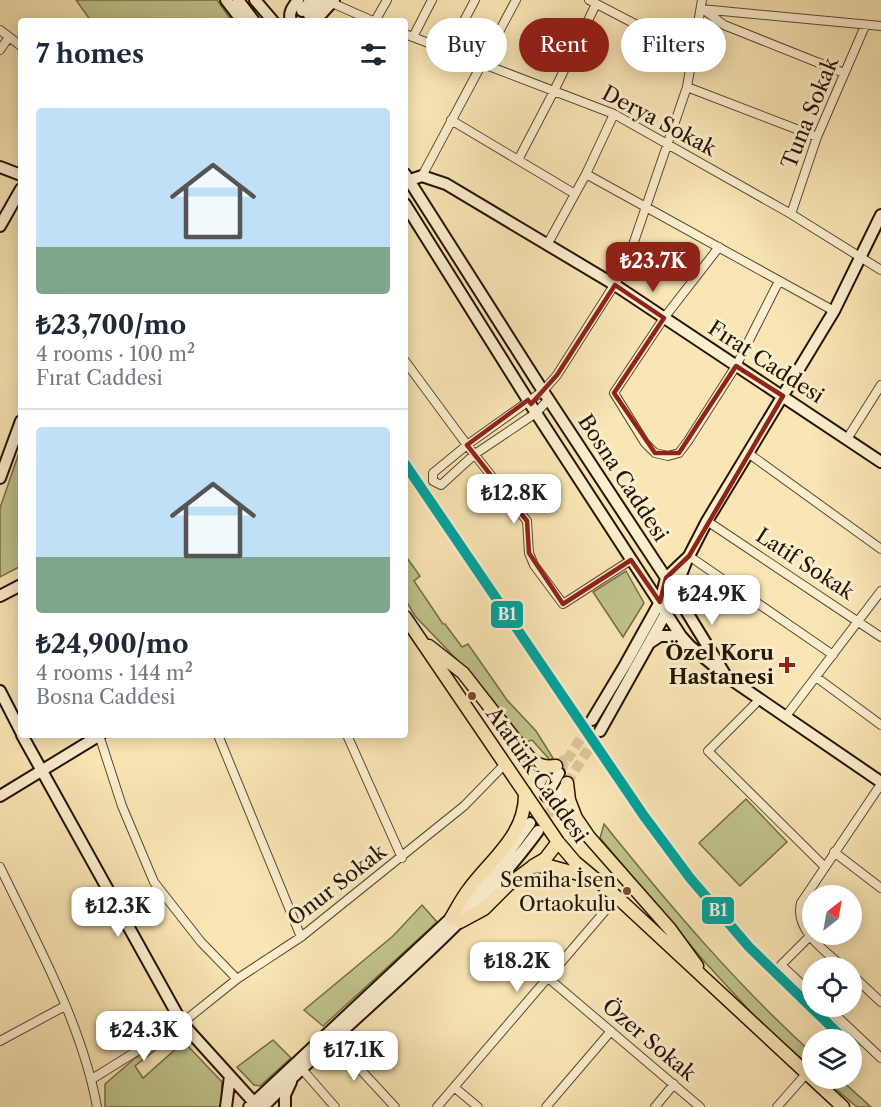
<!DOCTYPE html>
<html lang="en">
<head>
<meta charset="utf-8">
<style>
  :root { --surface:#fff; --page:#f6f6f7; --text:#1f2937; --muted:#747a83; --line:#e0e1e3; --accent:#8f2418 }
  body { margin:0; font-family:"Libre Caslon Text",serif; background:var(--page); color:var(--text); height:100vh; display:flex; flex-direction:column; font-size:22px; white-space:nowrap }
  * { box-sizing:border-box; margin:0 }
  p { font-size:20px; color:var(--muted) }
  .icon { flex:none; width:33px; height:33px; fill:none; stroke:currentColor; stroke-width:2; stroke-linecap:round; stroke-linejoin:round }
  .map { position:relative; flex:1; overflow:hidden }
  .panel { position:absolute; left:18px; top:18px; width:390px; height:720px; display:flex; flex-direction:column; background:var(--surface); border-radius:6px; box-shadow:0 3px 15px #0003 }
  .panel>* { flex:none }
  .guide { position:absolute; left:426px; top:18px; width:364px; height:54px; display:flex; gap:12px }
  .needle { width:39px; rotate:31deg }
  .controls { position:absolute; left:802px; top:885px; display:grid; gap:12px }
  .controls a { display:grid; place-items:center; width:60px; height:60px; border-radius:50%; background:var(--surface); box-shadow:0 3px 15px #0003; font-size:30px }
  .price { position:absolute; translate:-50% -51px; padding:0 14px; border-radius:12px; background:#fff; color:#222; font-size:20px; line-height:39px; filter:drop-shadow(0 2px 3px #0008) }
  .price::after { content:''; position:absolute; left:50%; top:36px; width:18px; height:14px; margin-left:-9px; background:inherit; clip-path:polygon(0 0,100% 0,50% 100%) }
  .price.active { background:var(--accent); color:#fff }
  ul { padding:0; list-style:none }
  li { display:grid; align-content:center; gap:12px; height:318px; padding:0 18px }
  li+li { border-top:2px solid var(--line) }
  li span { display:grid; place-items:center; height:186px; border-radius:6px; color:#555 }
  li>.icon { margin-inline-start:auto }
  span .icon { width:108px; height:108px; fill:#fffc; stroke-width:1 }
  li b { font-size:26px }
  h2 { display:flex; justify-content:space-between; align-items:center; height:72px; padding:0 18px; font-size:26px }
  .tag { padding:0 21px; border-radius:27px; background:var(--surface); box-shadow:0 3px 15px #0003; font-size:21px; line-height:54px }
  .tag.active { background:var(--accent); color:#fff }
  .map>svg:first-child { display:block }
  .green { fill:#c0c48c; stroke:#746c46; stroke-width:1.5 }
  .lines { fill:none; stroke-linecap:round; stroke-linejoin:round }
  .secondary-tunnel { stroke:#dac69a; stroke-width:10; stroke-dasharray:10 5; stroke-linecap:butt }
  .primary-tunnel { stroke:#dac69a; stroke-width:12; stroke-dasharray:12 6; stroke-linecap:butt }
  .street-casing { stroke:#5c482d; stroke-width:10 }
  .secondary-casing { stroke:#271300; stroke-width:14 }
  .primary-casing { stroke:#271300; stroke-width:15 }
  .street { stroke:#fcefcf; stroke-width:8 }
  .secondary { stroke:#fcefcf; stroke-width:10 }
  .primary { stroke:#fae6b5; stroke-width:12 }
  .rail-1-casing { stroke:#fcefcf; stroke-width:15 }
  .rail-1 { stroke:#00a49f; stroke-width:10 }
  .marked { fill:none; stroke:#8f2418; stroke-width:4.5; stroke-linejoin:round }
  .poi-dot { fill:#8f2418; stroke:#fcefcf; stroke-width:2 }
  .bus-dot { fill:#7a4b2a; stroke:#fcefcf; stroke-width:2 }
  .labels { text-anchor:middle; stroke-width:6; stroke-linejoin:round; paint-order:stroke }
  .bus-label { font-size:20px; fill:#271300; stroke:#fcefcf; text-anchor:end }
  .street-label { font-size:21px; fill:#271300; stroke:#fcefcf }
  .poi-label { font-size:21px; font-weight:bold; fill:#271300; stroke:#fcefcf; text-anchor:end }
  .line-badge { stroke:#fcefcf; stroke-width:2 }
  .badge-label { font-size:16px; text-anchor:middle; font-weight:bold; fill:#fff }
</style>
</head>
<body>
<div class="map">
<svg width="881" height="1107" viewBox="0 0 881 1107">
  <rect width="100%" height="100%" fill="#fae6b5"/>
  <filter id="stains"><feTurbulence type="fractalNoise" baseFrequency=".00333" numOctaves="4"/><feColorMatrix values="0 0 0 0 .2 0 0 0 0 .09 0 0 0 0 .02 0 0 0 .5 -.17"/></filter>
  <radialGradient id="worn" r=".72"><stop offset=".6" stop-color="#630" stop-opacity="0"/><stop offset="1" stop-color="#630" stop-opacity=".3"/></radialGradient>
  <!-- green -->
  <path class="green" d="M76 0H217L232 21H91Z
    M21 447V566L0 577V508Z
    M405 555 420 576 414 581 443 624H445L462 647 468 644 507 700 536 731 553 758 550 760 532 740 526 742 462 665 415 616 405 599Z
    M626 571 644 603 623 637 593 592Z
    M746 799 787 842 740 886 699 843Z
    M604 824C669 905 736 984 813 1054V1069L761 1023 703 960 600 838Z
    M422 905 437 922 323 1026 304 1010 393 936Z
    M273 1040 291 1058 260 1086 254 1085 237 1067Z
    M156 1044 158 1048 135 1066 143 1078 177 1048 187 1045 222 1082 221 1107H105V1084L134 1059Z
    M824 1079H840L871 1107H857Z"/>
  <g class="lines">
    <!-- secondary-tunnel -->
    <path class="secondary-tunnel" d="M559 773 592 720
      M567 783 600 731
      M540 828 554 805"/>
    <!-- primary-tunnel -->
    <path class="primary-tunnel" d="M556 766 569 758"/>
    <!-- street casing -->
    <g class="street-casing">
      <path id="street" d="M589 0 693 54
        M332 3 373 21
        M701 9 881 26
        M703 9 724 25 844 73
        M375 21 387 0
        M0 30 21 46
        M405 34 614 114 791 214 881 270
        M413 37 432 0
        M0 50 9 37
        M448 51 475 0
        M687 87 817 137
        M451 120 575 194
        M518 160 554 91 596 4
        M586 174 834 311
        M422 176 516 0
        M791 214 817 137 865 26
        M547 245 586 174 614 114
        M719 247 664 318 614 393 645 443 655 453 668 456 679 453 688 441 736 366 779 281
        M405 361 467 445 527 521 529 553 534 565 563 604 631 560
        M549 399 536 413 475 454 441 485 433 481V473L467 445 543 391 557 375 625 268 687 87 702 0
        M847 439 881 385
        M748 453 881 549
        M707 521 881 637
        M689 556 833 655
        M816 677 881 725
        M760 699 708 751 824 866
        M786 716 881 591
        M99 735 122 806 154 882 201 942 237 979
        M218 735 301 937
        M347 735 402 858
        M834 852 881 888
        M0 867C36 942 82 1024 97 1107
        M810 936 781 965 813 995
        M844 968C826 951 794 931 801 903L881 784
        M852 975 881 1002
        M547 977 700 1107
        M826 1006 881 1058
        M332 1039 395 1107
        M0 1041 65 1006
        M301 1068 335 1107
        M92 1079 182 1023 237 979 301 937 464 806 505 764
        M454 1087 478 1107
        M437 1107 617 897
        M546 1107 611 1031
        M655 1107 674 1084
        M777 1107 806 1074"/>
    </g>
    <!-- secondary casing -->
    <g class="secondary-casing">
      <path id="secondary" d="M226 0 242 21
        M238 0 254 21
        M255 0 273 21
        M302 11 311 0
        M309 15 322 0
        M291 21C288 12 293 7 298 0
        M315 21 334 0
        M0 167 21 175
        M405 174 543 391 666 578 726 676 881 782
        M410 180 422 176 446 184 615 285 881 462
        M405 204 536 413 681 636 690 646 719 670
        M0 226 21 189
        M0 478 21 421
        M0 596 21 585
        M651 642 660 636H681
        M0 691 21 732
        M592 720 625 665 660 602 666 578 689 556 707 521 834 311 881 215
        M600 731 666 613 686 562
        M22 735 182 1023 258 1107
        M0 796 100 735
        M546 796 559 773
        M554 805 567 783
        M226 1107 230 1076
        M249 1107 451 918 491 877 530 823
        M263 1107C353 1014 461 936 538 831
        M285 1107V1095L291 1082"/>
    </g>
    <!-- primary casing -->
    <g class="primary-casing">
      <path id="primary" d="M405 617 558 842 575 862 617 897 843 1107
        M429 646 463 673 528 756C537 765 544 768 556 766
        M567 783 569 800 576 818 589 837 670 929 697 966
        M533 866 545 859 558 842
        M451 918C457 908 462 898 469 889 492 858 526 835 525 793
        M460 922 484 909 508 885 532 867 549 866 586 876"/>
    </g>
    <!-- street -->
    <use href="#street" class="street"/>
    <!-- secondary -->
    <use href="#secondary" class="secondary"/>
    <!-- primary -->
    <use href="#primary" class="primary"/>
    <!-- rail-1 casing -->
    <g class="rail-1-casing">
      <path id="rail-1" d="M405 464 644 816 690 878 749 947 845 1040"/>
    </g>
    <!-- rail-1 -->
    <use href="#rail-1" class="rail-1"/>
  </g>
  <!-- marked area -->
  <path class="marked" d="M615 285 664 318 614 393 655 453H679L736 366 783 396 689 556 666 578 660 602 631 560 563 604 529 553 527 521 467 445 528 400 531 404 557 375Z"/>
  <!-- markers -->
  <path class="poi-dot" d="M784 656h6v6h6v6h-6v6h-6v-6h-6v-6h6z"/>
  <g class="bus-dot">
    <circle cx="472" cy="696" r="5"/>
    <circle cx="627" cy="891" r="5"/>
  </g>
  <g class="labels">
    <!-- bus labels -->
    <g class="bus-label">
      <text x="616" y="887">Semiha İsen<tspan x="616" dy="24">Ortaokulu</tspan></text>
    </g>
    <!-- street labels -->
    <g class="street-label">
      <text transform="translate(810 113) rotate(-68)" y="7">Tuna Sokak</text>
      <text transform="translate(659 121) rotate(28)" y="7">Derya Sokak</text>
      <text transform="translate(766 362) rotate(33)" y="7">Fırat Caddesi</text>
      <text transform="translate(623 478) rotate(57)" y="7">Bosna Caddesi</text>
      <text transform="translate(805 564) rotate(33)" y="7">Latif Sokak</text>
      <text transform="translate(537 775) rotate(55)" y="7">Atatürk Caddesi</text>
      <text transform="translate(337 885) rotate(-38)" y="7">Onur Sokak</text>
      <text transform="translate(649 1040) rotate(40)" y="7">Özer Sokak</text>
    </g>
    <!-- poi labels -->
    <g class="poi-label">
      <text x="774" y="660">Özel Koru<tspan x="774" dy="24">Hastanesi</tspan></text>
    </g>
  </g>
  <g class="line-badge">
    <rect x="490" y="600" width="34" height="29" rx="6" fill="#00a49f"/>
    <rect x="701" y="896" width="34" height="29" rx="6" fill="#00a49f"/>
  </g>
  <g class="badge-label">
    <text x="507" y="620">B1</text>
    <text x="718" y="916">B1</text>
  </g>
  <rect width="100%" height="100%" filter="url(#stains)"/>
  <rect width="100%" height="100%" fill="url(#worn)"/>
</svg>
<div class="controls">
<a><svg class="needle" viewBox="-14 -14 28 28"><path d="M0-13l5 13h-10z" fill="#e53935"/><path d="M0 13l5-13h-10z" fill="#747a83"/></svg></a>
<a><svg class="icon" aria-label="locate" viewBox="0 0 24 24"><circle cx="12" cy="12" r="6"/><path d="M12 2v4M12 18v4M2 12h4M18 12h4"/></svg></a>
<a><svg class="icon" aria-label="layers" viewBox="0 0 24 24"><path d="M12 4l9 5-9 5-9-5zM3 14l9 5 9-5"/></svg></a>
</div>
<b class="price active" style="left:653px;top:293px">₺23.7K</b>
<b class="price" style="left:514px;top:525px">₺12.8K</b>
<b class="price" style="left:712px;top:626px">₺24.9K</b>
<b class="price" style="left:118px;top:938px">₺12.3K</b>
<b class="price" style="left:517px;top:993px">₺18.2K</b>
<b class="price" style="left:144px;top:1062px">₺24.3K</b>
<b class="price" style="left:354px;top:1082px">₺17.1K</b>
<div class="guide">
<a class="tag">Buy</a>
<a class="tag active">Rent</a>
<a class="tag">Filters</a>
</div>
<section class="panel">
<h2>7 homes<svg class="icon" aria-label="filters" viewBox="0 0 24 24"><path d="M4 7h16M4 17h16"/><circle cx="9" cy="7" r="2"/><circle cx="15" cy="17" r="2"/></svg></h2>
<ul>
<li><span style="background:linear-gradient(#bfe0f5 75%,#7fa58c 0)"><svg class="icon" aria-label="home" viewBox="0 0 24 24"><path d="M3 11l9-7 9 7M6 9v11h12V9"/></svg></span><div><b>₺23,700/mo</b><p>4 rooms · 100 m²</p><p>Fırat Caddesi</p></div></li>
<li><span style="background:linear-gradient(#bfe0f5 70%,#7fa58c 0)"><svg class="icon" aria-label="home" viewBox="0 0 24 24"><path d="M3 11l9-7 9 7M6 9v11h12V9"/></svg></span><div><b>₺24,900/mo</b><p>4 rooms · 144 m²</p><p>Bosna Caddesi</p></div></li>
</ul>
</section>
</div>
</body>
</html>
